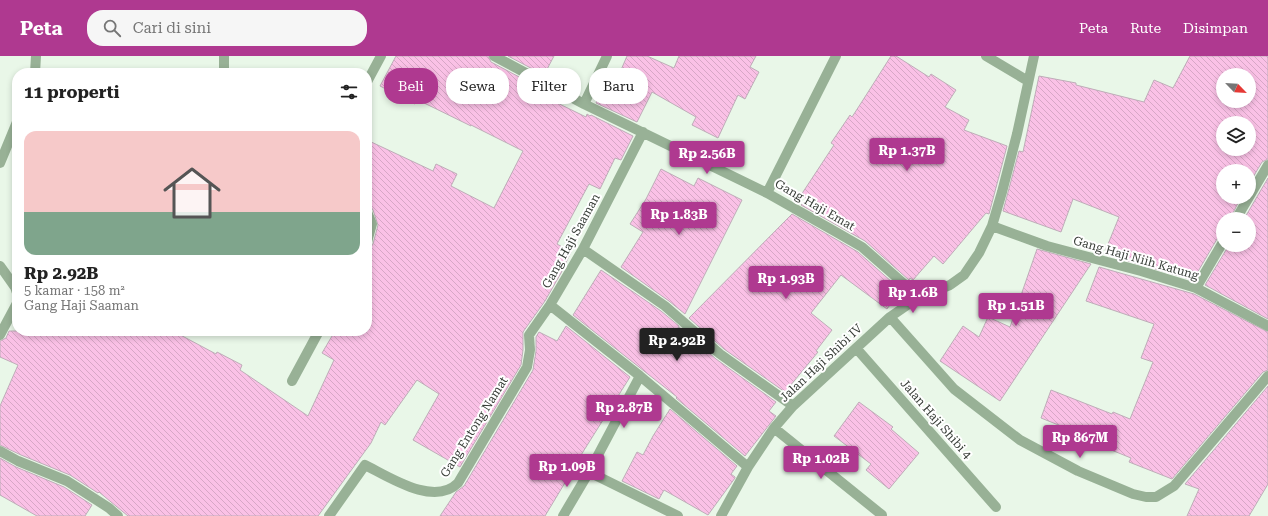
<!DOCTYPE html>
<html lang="id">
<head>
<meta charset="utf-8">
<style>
  :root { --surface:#fff; --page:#f6f6f6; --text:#222; --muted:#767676; --accent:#af3990 }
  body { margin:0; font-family:"Roboto Serif",serif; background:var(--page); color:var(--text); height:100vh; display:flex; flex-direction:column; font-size:15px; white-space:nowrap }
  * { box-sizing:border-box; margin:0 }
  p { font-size:13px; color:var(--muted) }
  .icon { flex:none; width:22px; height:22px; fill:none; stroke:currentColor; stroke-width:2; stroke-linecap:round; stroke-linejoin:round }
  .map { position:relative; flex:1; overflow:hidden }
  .panel { position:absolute; left:12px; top:12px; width:360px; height:268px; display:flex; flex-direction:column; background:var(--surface); border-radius:16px; box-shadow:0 2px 6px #0003 }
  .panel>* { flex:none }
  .hud { position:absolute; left:384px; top:12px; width:380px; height:36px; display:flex; gap:8px }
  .needle { width:26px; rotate:115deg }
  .controls { position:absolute; left:1216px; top:12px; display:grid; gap:8px }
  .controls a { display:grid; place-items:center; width:40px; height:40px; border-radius:50%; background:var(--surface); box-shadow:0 2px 6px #0003; font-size:20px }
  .price { position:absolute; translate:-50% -34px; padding:0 9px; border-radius:4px; background:var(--accent); color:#fff; font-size:13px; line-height:26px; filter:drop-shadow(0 1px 2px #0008) }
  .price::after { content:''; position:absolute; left:50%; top:24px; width:12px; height:9px; margin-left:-6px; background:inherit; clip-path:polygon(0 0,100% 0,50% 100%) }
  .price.active { background:#222; color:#fff }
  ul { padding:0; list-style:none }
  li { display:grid; align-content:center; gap:8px; height:212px; padding:0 12px }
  li span { display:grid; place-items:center; height:124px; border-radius:12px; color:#555 }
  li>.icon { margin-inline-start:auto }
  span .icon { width:72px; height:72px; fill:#fffc; stroke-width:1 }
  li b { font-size:17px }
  h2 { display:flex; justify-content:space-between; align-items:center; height:48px; padding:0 12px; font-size:17px }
  .chip { padding:0 14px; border-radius:16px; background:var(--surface); box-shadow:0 2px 6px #0003; font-size:14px; line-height:36px }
  .chip.active { background:var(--accent); color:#fff }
  header { display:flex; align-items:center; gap:24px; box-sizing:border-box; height:56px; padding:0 20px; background:var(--accent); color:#fff }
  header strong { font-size:19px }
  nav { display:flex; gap:22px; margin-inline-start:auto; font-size:14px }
  .search { width:280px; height:36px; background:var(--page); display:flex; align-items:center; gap:10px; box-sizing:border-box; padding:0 14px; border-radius:16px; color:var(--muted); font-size:15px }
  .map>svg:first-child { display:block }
  .building { fill:url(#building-back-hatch); stroke:#beadb8; fill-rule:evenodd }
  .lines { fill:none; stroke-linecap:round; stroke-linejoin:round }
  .street { stroke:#98b196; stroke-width:10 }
  .labels { text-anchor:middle; stroke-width:4; stroke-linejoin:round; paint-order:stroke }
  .street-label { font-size:12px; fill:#373d37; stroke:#fff }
</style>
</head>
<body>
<header>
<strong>Peta</strong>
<div class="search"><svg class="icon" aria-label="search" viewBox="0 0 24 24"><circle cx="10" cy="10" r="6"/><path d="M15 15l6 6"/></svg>Cari di sini</div>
<nav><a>Peta</a><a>Rute</a><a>Disimpan</a></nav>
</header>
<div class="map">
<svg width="1268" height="460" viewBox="0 0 1268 460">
  <defs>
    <pattern id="building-back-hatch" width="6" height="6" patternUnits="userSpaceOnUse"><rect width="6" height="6" fill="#fac1e6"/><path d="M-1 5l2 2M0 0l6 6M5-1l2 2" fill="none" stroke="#d7a7c6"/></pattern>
  </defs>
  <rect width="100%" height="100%" fill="#e9f7e8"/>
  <!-- building -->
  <path class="building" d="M396 0H488L491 6 538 31 535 36 586 61 587 58 590 60 591 59 633 80 621 104 615 102 600 133 589 128 557 188 571 196 561 217 545 245 523 276V294L521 309 460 411 413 384 439 338 417 324 385 369 381 366 371 387 318 460H128L99 436 98 437 70 419 21 399 0 389V350L18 309 0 301V285L6 282 9 275H173L216 298 217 296 242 309 240 314 308 360 334 304 322 297 335 275H367V192L371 191 373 188 378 169 373 154 371 151 367 150V84L433 115 436 108 457 118 451 130 494 152 523 95 471 69V70L418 44 415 48 380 30Z
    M508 0H554L544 19Z
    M627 0H647L674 12 679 0H756L750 11 759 16 745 43 738 39 718 82 692 69 696 61 652 36 637 66 596 47 610 17 618 21Z
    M891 0H896L929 21 931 18 956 34 945 51 969 64 964 74 1007 90 989 158 986 157 943 208 934 200 913 224 910 222 909 224 865 185 801 149 807 143 801 139 834 89 831 87 850 59 852 61 863 44Z
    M1190 0H1268V103L1262 106 1249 128V115H1223V141H1241L1230 163H1223V180L1217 183 1193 224 1104 198 1119 161 1073 143 1061 176 1003 155 1019 95 1023 96 1039 20 1076 27V29L1144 46 1154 24 1173 32ZM1223 19H1249V45H1223ZM1223 67H1249V93H1223Z
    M661 113 694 130 698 122 742 144 685 258 669 245 621 211 643 176 630 168 646 143Z
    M1268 122V263L1205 229 1229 189H1249V163H1244Z
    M792 158 858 196 901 234 887 253 841 219 811 257 832 274 816 295 818 296 785 336 724 293 689 262Z
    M1037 193 1091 208 1000 345 940 305 963 270 979 281 988 261 1010 271Z
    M1099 211 1194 238 1268 276V314L1263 316 1172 423 1129 406 1131 402 1099 389 1101 386 1041 362 1051 334 1112 358 1113 356 1130 363 1153 306 1141 302 1154 268 1086 245Z
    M601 214 661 255 679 270 677 274 679 271 716 303 776 346 769 355 776 360 745 400 676 342 677 341 573 259Z
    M566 270 630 321 571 415H572L545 460H440L456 436 464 430 533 314 536 295V281L539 276 557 285Z
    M1268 330V428L1249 460H1187L1199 433 1185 428Z
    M859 346 893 371 891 373 919 397 889 433 866 414 871 408 834 380Z
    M670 353 737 410 731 418 735 421V422L708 459 664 434 659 443 622 425 637 396 643 399 653 380Z
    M0 402 16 411 64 431 92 449 85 460H37L0 439Z"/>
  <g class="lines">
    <!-- street -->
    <path class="street" d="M494 0 584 48 767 137 836 176 862 191 919 241
      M986 0 1028 25
      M35 17 36 0
      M224 17V0
      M367 26 381 0
      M584 48 607 0
      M0 107 17 66
      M767 137 836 0
      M367 156 372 168 367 186
      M1236 163 1268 109
      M992 170 1047 190 1141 215 1196 232 1268 270
      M583 193 665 250 720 298 793 350
      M0 210 15 231 17 237
      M1196 232 1223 186
      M550 249 640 320 748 411
      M890 261 954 333 1020 384 1078 415 1133 438 1146 441H1156L1174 430 1268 320
      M0 279 17 247V244
      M856 292 996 451
      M292 325 319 275
      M774 372 882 459
      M0 395 18 405 67 425 109 452 118 460
      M589 416 678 460
      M329 460 365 409C389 421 434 451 458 427L527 311 530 294 529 279 550 249 583 193 643 76
      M563 460 589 416 640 320
      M721 460 748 411 774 372 793 350 890 261 919 241 950 229 964 219 979 197 992 170 1002 136 1017 78 1034 0"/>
  </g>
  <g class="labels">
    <!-- street labels -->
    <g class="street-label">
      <text transform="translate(815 149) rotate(30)" y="4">Gang Haji Emat</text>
      <text transform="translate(571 185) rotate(-61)" y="4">Gang Haji Saaman</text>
      <text transform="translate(1136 202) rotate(16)" y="4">Gang Haji Niih Katung</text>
      <text transform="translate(821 307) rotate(-43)" y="4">Jalan Haji Shibi IV</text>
      <text transform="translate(936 363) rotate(49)" y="4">Jalan Haji Shibi 4</text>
      <text transform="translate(474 371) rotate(-58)" y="4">Gang Entong Namat</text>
    </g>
  </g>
</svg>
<div class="controls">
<a><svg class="needle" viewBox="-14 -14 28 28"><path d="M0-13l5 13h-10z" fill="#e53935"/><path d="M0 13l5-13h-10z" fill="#767676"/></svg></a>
<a><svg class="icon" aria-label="layers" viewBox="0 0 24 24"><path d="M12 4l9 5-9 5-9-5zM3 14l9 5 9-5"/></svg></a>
<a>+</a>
<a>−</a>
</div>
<b class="price" style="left:907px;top:116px">Rp 1.37B</b>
<b class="price" style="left:707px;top:119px">Rp 2.56B</b>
<b class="price" style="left:679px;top:180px">Rp 1.83B</b>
<b class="price" style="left:786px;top:244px">Rp 1.93B</b>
<b class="price" style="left:913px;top:258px">Rp 1.6B</b>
<b class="price" style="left:1016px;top:271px">Rp 1.51B</b>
<b class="price active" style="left:677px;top:306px">Rp 2.92B</b>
<b class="price" style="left:624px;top:373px">Rp 2.87B</b>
<b class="price" style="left:1080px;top:403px">Rp 867M</b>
<b class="price" style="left:821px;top:424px">Rp 1.02B</b>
<b class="price" style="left:567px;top:432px">Rp 1.09B</b>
<div class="hud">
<a class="chip active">Beli</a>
<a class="chip">Sewa</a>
<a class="chip">Filter</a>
<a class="chip">Baru</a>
</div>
<section class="panel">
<h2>11 properti<svg class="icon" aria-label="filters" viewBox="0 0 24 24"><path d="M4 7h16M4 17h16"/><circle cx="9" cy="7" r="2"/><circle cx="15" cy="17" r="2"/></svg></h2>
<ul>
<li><span style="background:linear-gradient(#f6c9c9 65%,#7fa58c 0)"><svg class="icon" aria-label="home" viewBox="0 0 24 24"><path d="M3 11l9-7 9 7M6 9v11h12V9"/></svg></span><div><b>Rp 2.92B</b><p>5 kamar · 158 m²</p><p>Gang Haji Saaman</p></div></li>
</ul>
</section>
</div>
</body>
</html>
